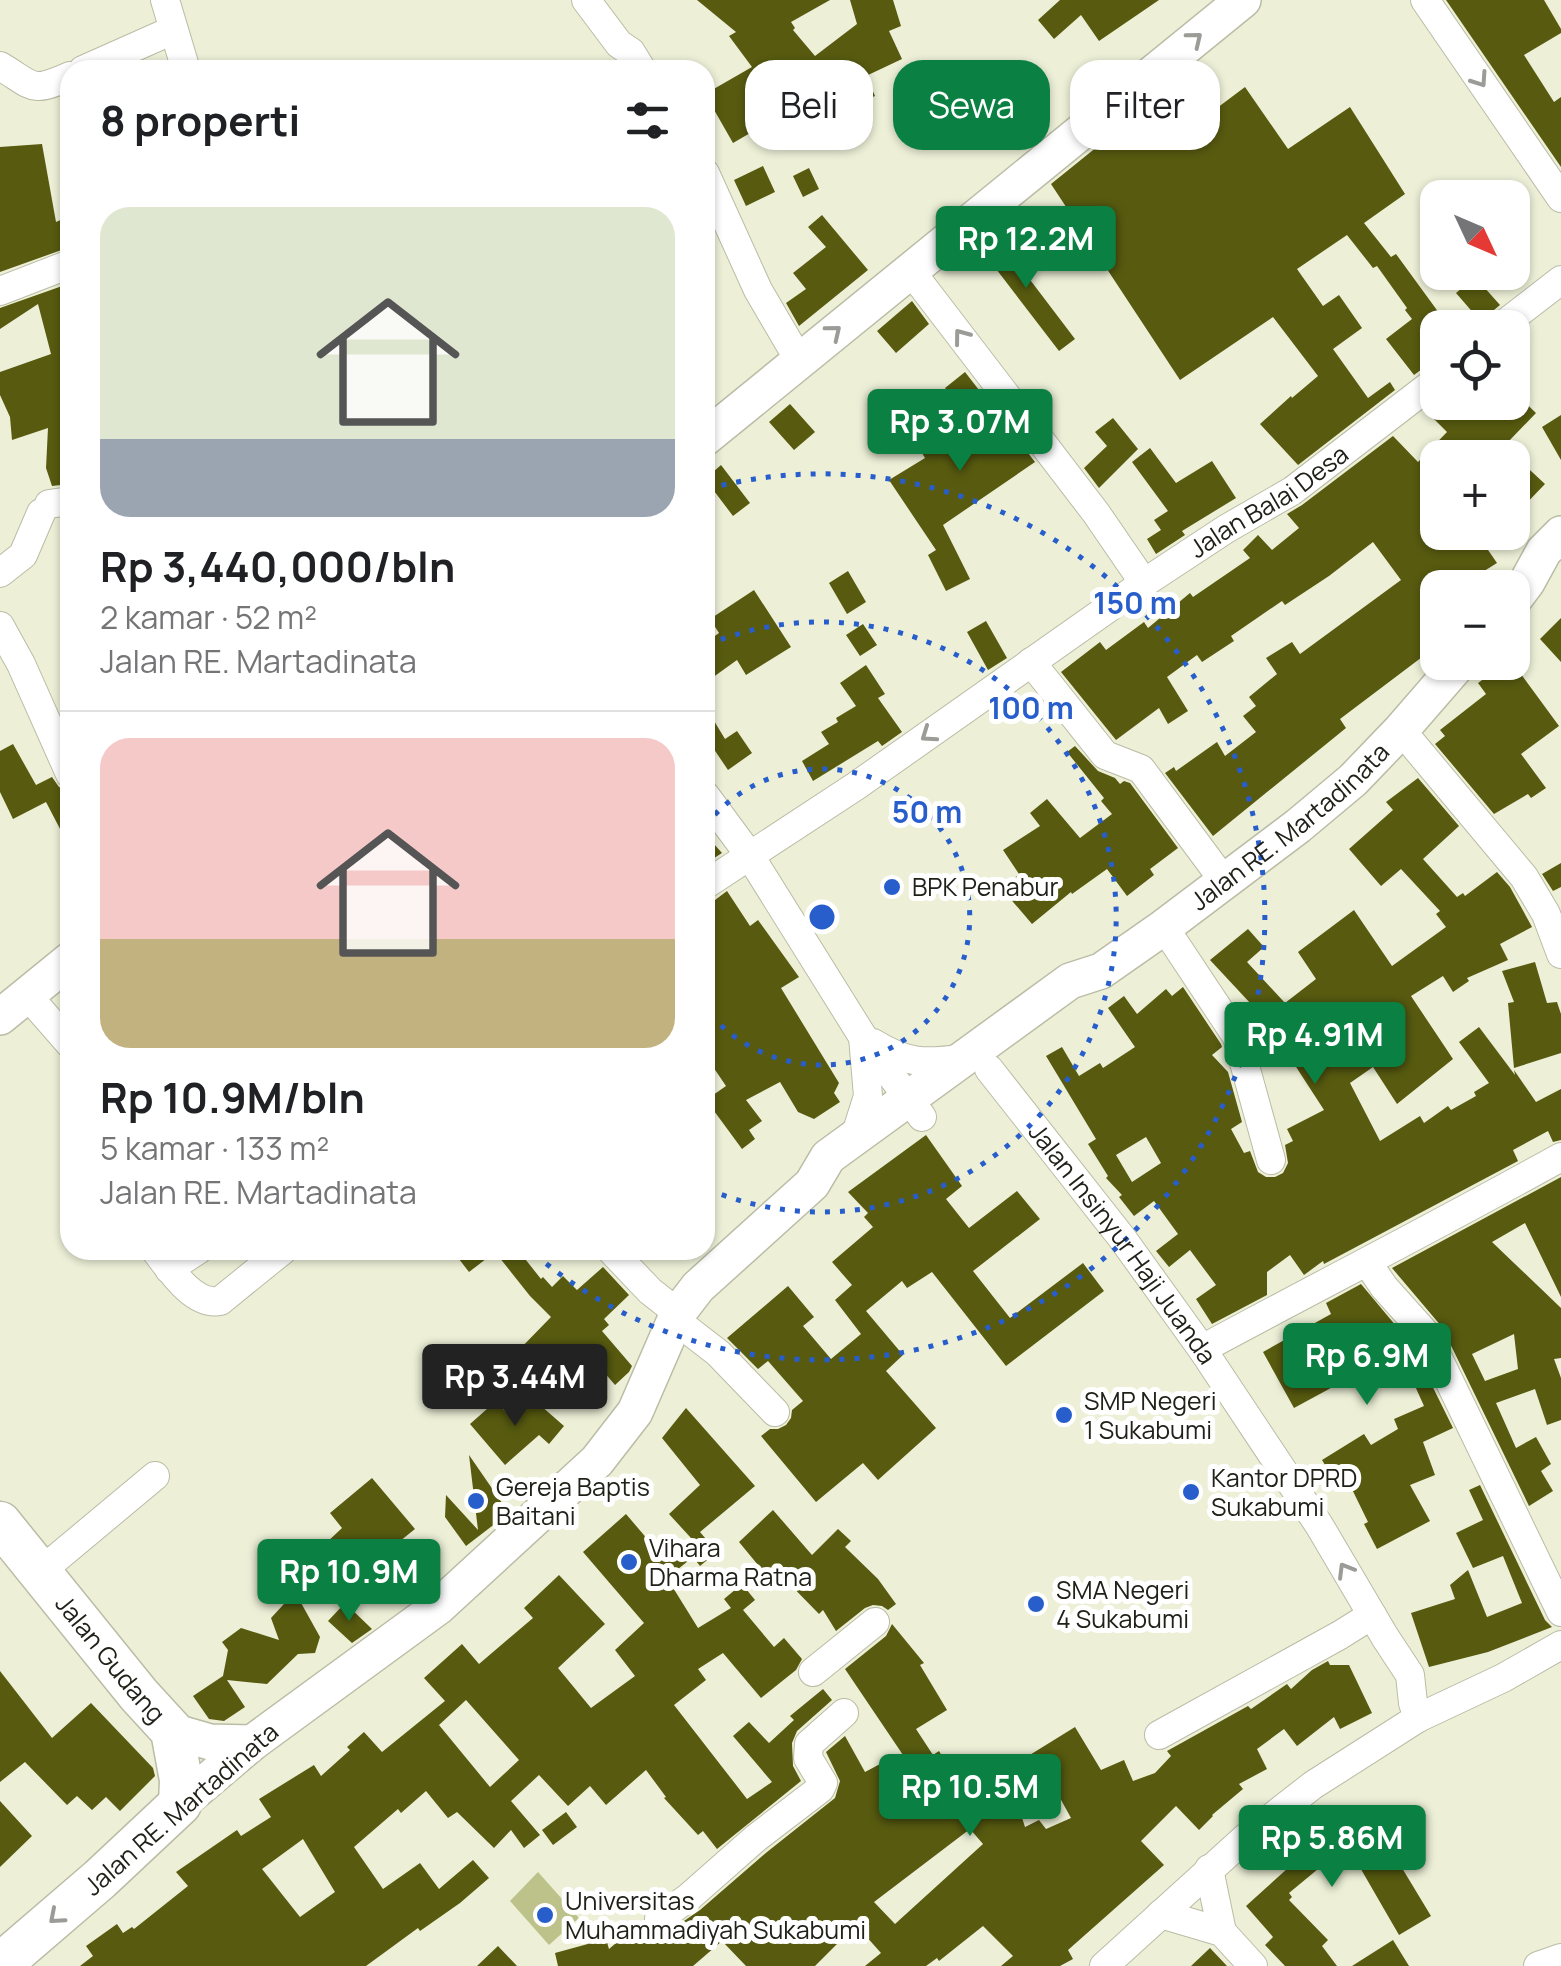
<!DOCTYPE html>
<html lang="id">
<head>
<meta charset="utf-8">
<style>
  :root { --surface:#fff; --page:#f6f6f6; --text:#202124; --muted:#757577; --line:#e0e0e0; --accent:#0b8043 }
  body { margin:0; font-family:Manrope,sans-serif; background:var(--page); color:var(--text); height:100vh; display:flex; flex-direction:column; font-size:38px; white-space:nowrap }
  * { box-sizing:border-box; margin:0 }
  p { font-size:32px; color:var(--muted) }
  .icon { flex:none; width:55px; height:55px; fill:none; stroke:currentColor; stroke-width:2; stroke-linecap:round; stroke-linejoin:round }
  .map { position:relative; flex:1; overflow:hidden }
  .sheet { position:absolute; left:60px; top:60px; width:655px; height:1200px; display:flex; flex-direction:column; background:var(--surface); border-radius:30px; box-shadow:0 2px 8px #0004 }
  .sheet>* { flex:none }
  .top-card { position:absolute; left:745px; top:60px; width:665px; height:90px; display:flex; gap:20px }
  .needle { width:65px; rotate:134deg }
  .controls { position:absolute; left:1420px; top:180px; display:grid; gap:20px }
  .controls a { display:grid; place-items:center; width:110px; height:110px; border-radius:20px; background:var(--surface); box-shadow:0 2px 8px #0004; font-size:50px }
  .price { position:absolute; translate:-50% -85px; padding:0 22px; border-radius:10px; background:var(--accent); color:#fff; font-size:32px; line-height:65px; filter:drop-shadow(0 2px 5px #0008) }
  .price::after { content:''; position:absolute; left:50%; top:60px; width:30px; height:22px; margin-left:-15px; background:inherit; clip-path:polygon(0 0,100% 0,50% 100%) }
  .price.active { background:#222; color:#fff }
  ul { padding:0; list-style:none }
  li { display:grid; align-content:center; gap:20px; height:530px; padding:0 40px }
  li+li { border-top:2px solid var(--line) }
  li span { display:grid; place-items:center; height:310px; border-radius:30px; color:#555 }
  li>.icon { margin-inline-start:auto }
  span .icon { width:180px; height:180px; fill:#fffc; stroke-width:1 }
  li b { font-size:42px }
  h2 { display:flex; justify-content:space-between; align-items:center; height:120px; padding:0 40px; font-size:42px }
  .chip { padding:0 35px; border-radius:30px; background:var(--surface); box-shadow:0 2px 8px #0004; font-size:35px; line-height:90px }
  .chip.active { background:var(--accent); color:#fff }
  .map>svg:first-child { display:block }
  .green { fill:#bdc28b }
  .building { fill:#575a0f; fill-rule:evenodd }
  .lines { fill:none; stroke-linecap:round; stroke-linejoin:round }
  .minor-casing { stroke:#babca5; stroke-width:30 }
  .major-casing { stroke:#babca5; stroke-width:38 }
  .highway-casing { stroke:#babca5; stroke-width:45 }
  .minor { stroke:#fff; stroke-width:28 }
  .major { stroke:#fff; stroke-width:35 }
  .highway { stroke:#fff; stroke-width:42 }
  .oneway { stroke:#9b9b97 }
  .ring { fill:none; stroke:#285ecc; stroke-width:5; stroke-dasharray:5 10 }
  .poi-dot { fill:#285ecc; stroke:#fff; stroke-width:4 }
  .labels { text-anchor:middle; stroke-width:10; stroke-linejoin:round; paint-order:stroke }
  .street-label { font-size:25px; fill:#202118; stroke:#fff }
  .poi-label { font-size:25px; fill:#202118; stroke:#fff; text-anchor:start }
  .centre { fill:#285ecc; stroke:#fff; stroke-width:5 }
  .ring-label { font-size:30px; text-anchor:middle; font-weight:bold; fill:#285ecc; stroke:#fff; stroke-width:10; stroke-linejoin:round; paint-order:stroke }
</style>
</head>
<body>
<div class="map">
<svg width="1561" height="1966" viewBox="0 0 1561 1966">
  <rect width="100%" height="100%" fill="#edf0d7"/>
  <!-- green -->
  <path class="green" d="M538 1872 579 1918 549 1945 510 1901Z"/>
  <!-- building -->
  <path class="building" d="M697 0H830L791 22 795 28 793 30 815 56 857 24 850 0H893L901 26 889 31 902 59 866 76 875 96 857 104 850 90 823 106 816 95 733 143 705 94 752 67 729 36 736 32Z
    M1060 0H1159L1099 41 1081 15 1054 39 1038 20Z
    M1446 0H1544L1561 29V33L1524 55 1554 102 1561 97V167Z
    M1245 87 1288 149 1350 107 1405 194 1364 223 1391 257 1396 254 1450 328H1438V357L1414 375 1386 339 1412 319 1405 310 1407 308 1377 266 1373 268 1347 235 1297 269 1323 306 1339 295 1362 328 1333 349 1368 398 1390 382 1395 390 1298 465 1260 424 1291 396 1292 398 1318 376 1273 317 1180 380 1051 184 1160 96 1185 132Z
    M42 144 56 222 65 218 70 232V247L0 272V147Z
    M763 166 775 192 746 206 734 180Z
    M809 168 819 189 803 197 793 176Z
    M822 215 868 270 799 326 786 303 806 289 793 273 826 247 808 227Z
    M993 231 1075 339 1059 351 977 244Z
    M1475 277 1500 305 1488 315 1482 323 1456 293Z
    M65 285 70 296V337L63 339 70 361V484L52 486 46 468 48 428 12 440 10 417 0 395V372L51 354 38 304 0 329V308Z
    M912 301 929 324 896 353 877 331Z
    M965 372 1035 462 943 525 970 579 946 591 928 555 936 550 889 480 925 458 919 448 966 415 945 388Z
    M1512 390 1536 413 1508 442 1523 458H1517L1545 484 1512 518V458H1438V532H1499L1486 547 1497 563 1457 588H1438V606L1423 617 1438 634V645L1340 719 1346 728 1213 836 1165 773 1174 767 1176 771 1217 742 1225 756 1256 732 1243 716 1256 706 1249 697 1277 674 1266 658 1292 642 1300 654 1401 580 1373 542 1329 576 1285 605 1282 601 1231 636 1234 641 1202 662 1197 655 1167 677 1188 711 1168 724 1159 708 1116 740 1061 672 1100 642 1106 650 1144 622 1148 628 1190 593 1193 597 1250 558 1243 550 1258 535 1272 550 1299 528 1287 514 1302 505 1393 436 1418 462 1447 432 1431 416 1443 402H1512Z
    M790 404 815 432 794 450 769 422Z
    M1561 415V460L1542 427Z
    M1113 418 1138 449 1099 488 1084 468 1107 446 1095 432Z
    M1150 448 1176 483 1212 461 1236 498 1182 531 1185 535 1156 554 1147 539 1161 530 1154 520 1168 511 1132 462Z
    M721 465 750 503 733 516 705 479Z
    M848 571 866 602 847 614 829 583Z
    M754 590 791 647 746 675 737 660 705 683V643L719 633 710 619Z
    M1561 618V662L1540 639Z
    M986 621 1007 658 988 670 967 632Z
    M863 624 877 645 860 656 846 635Z
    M1507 662H1512L1559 726 1521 754 1546 788 1531 798 1528 794 1494 814 1435 744 1445 736 1440 730 1486 694 1478 683Z
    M866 665 885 694 878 698 902 732 882 746 878 741 813 781 802 761 829 744 821 732 838 722 836 718 856 706 840 683Z
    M705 706 725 739 737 731 752 753 728 770 705 736Z
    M13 744 36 785 52 777 59 787 67 791 61 794 70 812V848L46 802 13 819 0 792V751Z
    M1075 746 1098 771 1115 778 1120 784 1124 781 1130 783 1178 848 1150 869 1154 875 1127 896 1107 869 1072 894 1071 892 1032 924 1002 889 1019 874 1003 850 1040 826 1030 813 1047 799 1080 838 1112 814 1101 801 1104 798 1067 752Z
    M1418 778 1459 826 1423 859 1457 897 1463 893 1465 896 1497 872 1510 887 1532 927 1500 944 1508 960 1467 978 1469 981 1453 992 1443 976 1411 996 1453 1059 1397 1104 1373 1067 1350 1083 1380 1141 1420 1116 1424 1123 1448 1106 1451 1110 1476 1096 1474 1092 1489 1083 1459 1042 1479 1027 1515 1075 1514 1070 1536 1102 1561 1089V1140L1553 1142 1548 1131 1513 1150 1518 1161 1324 1264 1323 1261 1304 1275 1290 1255 1267 1272V1295L1212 1324 1196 1299 1216 1285 1190 1250 1169 1267 1156 1251 1178 1234 1154 1201 1134 1216 1119 1197 1122 1195 1106 1178 1108 1176 1088 1144 1096 1139 1046 1056 1062 1047 1079 1076 1100 1063 1103 1068 1135 1047 1108 1008 1124 996 1137 1014 1166 989 1172 996 1183 987 1221 1044 1222 1047 1212 1055 1228 1072 1242 1122 1231 1129 1244 1153 1250 1151 1258 1172 1266 1177H1275L1283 1173 1288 1163 1285 1145 1293 1141 1287 1129 1324 1110 1265 1019 1210 960 1248 929 1264 947 1247 962 1285 1003 1316 979 1298 952 1354 910 1392 966 1446 927 1436 914 1440 911 1401 869 1381 886 1349 849 1393 810 1386 802ZM1146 1137 1161 1163 1132 1182 1116 1155Z
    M705 834 722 853 705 864Z
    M1561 863V887L1553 891 1542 874Z
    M727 891 750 926 758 920 799 977 781 988 839 1083 834 1093 840 1102 814 1119 798 1112 780 1082 746 1100 762 1121 749 1130 755 1139 742 1149 706 1100 726 1086 705 1055V902L715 900Z
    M1535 962 1547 1003 1557 1002 1561 1014V1053L1514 1068 1508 1003 1514 1002 1502 971Z
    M926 1135 962 1186 946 1199 969 1228 1017 1191 1040 1219 973 1271 1010 1318 1083 1263 1104 1291 1006 1366 932 1272 907 1288 902 1281 866 1311 903 1355 886 1371 936 1428 878 1480 863 1463 816 1502 761 1436 770 1429H778L786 1425 791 1418 792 1410 803 1401 768 1361 758 1369 727 1338 788 1286 814 1317 803 1326 831 1359 861 1334 835 1300 852 1285 832 1262 873 1227 864 1217 868 1213 848 1192Z
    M1561 1177V1297L1525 1223 1492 1242 1561 1308V1358L1554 1359 1561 1378V1420L1547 1425 1535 1389 1496 1403 1516 1448 1536 1437 1551 1464 1541 1471 1553 1491 1529 1506 1442 1327 1392 1268ZM1514 1334 1518 1369 1485 1381 1472 1354Z
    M452 1250H518L541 1279 543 1277 552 1287 563 1276 577 1290 603 1267 629 1295 604 1319 609 1325 602 1331 632 1366 629 1372 615 1385 586 1351 567 1370 551 1354 533 1373 514 1355 551 1317 530 1296 495 1252 469 1272Z
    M1361 1284 1412 1345 1453 1428 1423 1442 1435 1475 1410 1485 1430 1521 1377 1549 1364 1524 1368 1522 1347 1479 1337 1485 1322 1460 1364 1434 1371 1445 1398 1429 1394 1419 1424 1406 1406 1366 1395 1371 1392 1364 1358 1384 1353 1376 1294 1408 1263 1352 1331 1314 1326 1303Z
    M532 1398 564 1426 549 1444 539 1435 505 1465 470 1424 496 1401 513 1420Z
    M686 1408 755 1486 700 1532 717 1552 700 1566 693 1557 667 1578 698 1628 731 1608 724 1599 742 1584 755 1600 743 1610 774 1647 784 1638 802 1659 796 1670 761 1698 723 1653 698 1669 706 1680 674 1705 747 1799 772 1782 733 1736 749 1722 769 1743 794 1720 790 1716 823 1689 832 1700 797 1731 792 1743 793 1766 801 1781 717 1849 703 1831 698 1835 664 1798 666 1797 646 1770 606 1805 590 1786 568 1806 539 1775 511 1801 540 1835 524 1848 511 1830 494 1848 457 1812 448 1818 426 1791 401 1813 398 1809 354 1847 383 1889 420 1863 439 1889 473 1860 489 1878 460 1903 420 1931 418 1928 366 1966H80L93 1956 86 1946 117 1924 123 1933 132 1927 134 1929 188 1886 176 1872 237 1830 241 1836 271 1817 259 1799 314 1765 321 1776 350 1750 347 1747 364 1732 382 1752 445 1701 424 1678 462 1644 479 1664 533 1618 524 1608 559 1575 605 1624 558 1668 591 1708 635 1676 615 1650 644 1623 583 1552 626 1514 666 1561 691 1538 669 1514 700 1485 662 1438ZM466 1700 519 1760 490 1787 439 1725ZM303 1839 335 1892 300 1917 262 1869Z
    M469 1455 509 1513 466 1546 445 1517 446 1495 478 1530Z
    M372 1478 415 1529 400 1541 412 1555 393 1571 405 1581 394 1594 352 1558 353 1591 340 1602 307 1567V1561L342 1528 330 1513Z
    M1480 1485 1545 1620 1552 1627 1488 1652 1429 1667 1411 1613 1455 1599 1450 1585 1468 1570 1487 1617 1522 1603 1503 1556 1473 1568 1456 1533 1483 1520 1469 1490Z
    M773 1510 812 1555 838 1529 851 1541 845 1547 878 1579 896 1604 888 1610 882 1606 873 1605 865 1608 836 1631 823 1610 819 1614 776 1570 768 1577 739 1542Z
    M295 1592 320 1637 315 1653 298 1654 267 1684 227 1680 245 1707 224 1721 209 1719 193 1696 223 1676 228 1650 222 1642 241 1628 279 1640 271 1618Z
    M345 1603 372 1629 352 1643 328 1621Z
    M892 1624 924 1663 920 1665 947 1710 916 1729 933 1755 939 1751 956 1780 960 1778 978 1814 1017 1802 1025 1827 1039 1820 1046 1829 1071 1818 1049 1778 1040 1783 1022 1786 1012 1766 1075 1727 1101 1770 1124 1760 1133 1781 1155 1773 1171 1756 1167 1751 1248 1706 1251 1709 1287 1684 1291 1689 1312 1670 1328 1661 1330 1665H1349L1372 1713 1340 1729 1334 1717 1297 1746 1284 1729 1257 1749 1267 1769 1239 1784 1243 1789 1212 1815 1213 1816 1199 1830 1176 1806 1141 1841 1164 1865 1068 1950 1073 1959 1060 1966H1001L1013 1956 983 1926 939 1961 937 1958 926 1966H865L881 1953 856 1925 815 1966H746L722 1941 693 1966H558L555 1953 606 1939 609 1949 642 1921 644 1928 651 1934 662 1936 700 1910 767 1852 835 1798 840 1781 826 1752 845 1736 865 1772 882 1763 886 1768 903 1755 845 1669 886 1636ZM970 1829 983 1844 895 1924 874 1902Z
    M0 1671 52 1738 91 1703 153 1768 155 1776 120 1811 106 1797 92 1810 77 1796 67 1805 25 1762 0 1782Z
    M0 1801 32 1836 0 1867Z
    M1359 1806 1397 1870 1402 1868 1431 1916 1399 1935 1347 1845 1289 1893 1292 1897 1289 1900 1328 1940 1322 1946 1337 1966H1285L1265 1945 1273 1937 1246 1906 1288 1868 1280 1859 1320 1826 1322 1828Z
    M566 1812 577 1827 553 1845 542 1830Z
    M1393 1940 1409 1966H1352Z
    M498 1946 517 1966H477Z
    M1210 1948 1227 1966H1191Z"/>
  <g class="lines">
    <!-- minor casing -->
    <g class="minor-casing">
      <g id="minor">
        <path d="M165 0 186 70"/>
        <path d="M586 0 619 44 631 52 642 70"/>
        <path d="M1425 0 1561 198"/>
        <path d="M0 66C34 86 30 94 70 76"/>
        <path d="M83 70 173 30"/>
        <path d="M705 173 758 290 799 360"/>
        <path d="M910 270 1096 513 1144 583"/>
        <path d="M0 291 70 264"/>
        <path d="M1499 328 1561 280"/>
        <path d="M49 504 70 501"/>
        <path d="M0 573 23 555 41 513"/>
        <path d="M0 626 21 664 70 774"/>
        <path d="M1031 662 1105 755 1141 769 1224 881"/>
        <path d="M1401 730 1524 877 1546 914 1561 954"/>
        <path d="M705 795 750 856 863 1037 922 1117"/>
        <path id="s1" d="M705 885 856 786 1144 583 1226 529 1292 491 1438 379"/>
        <path d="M1164 927 1237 1037 1271 1160"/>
        <path d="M27 995 70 1044"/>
        <path d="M873 1043C907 1064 925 1064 964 1058"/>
        <path id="s2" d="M989 1069 1122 1238 1202 1349 1319 1525 1385 1637 1410 1675 1413 1703 1418 1718"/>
        <path d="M855 1137 868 1096 863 1037"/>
        <path d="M155 1250C170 1269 193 1306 220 1301L283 1250"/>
        <path d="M611 1250 650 1291 678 1313"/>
        <path d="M1367 1262 1384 1287 1427 1335 1561 1612"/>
        <path d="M169 1269 198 1250"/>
        <path d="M674 1319 718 1353 775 1412"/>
        <path d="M1202 1349C1321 1285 1442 1223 1561 1157"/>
        <path d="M40 1572 155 1476"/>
        <path d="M813 1672 875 1622"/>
        <path d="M1159 1735 1340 1635 1372 1615"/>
        <path d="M1209 1869 1222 1932"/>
        <path d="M1161 1914 1222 1932 1253 1966"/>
        <path d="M659 1919 689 1897 756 1838 820 1789 823 1783 808 1758 809 1744 844 1713"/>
        <path d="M1104 1966 1244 1839 1313 1785 1418 1718 1503 1678 1561 1645"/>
        <path d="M1538 1966 1561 1958"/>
      </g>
    </g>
    <!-- major casing -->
    <g class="major-casing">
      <g id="major">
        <path d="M705 438 1243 0"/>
        <path d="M1512 602 1527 582 1544 551 1561 534"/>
        <path d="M0 1017 70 960"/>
        <path d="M172 1731 210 1742 252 1743"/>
        <path id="s3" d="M180 1804 252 1743 438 1607 597 1461 635 1412 678 1313 698 1287 812 1184 828 1157 1070 981 1101 971 1164 927 1298 826 1353 780 1401 730 1460 662"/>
      </g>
    </g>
    <!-- highway casing -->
    <g class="highway-casing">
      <g id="highway">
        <path id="s4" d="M0 1523 139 1695 172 1731 181 1780 180 1804 100 1879 0 1965"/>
      </g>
    </g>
    <!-- minor -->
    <use href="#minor" class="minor"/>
    <!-- major -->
    <use href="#major" class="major"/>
    <!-- highway -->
    <use href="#highway" class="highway"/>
  </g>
  <!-- one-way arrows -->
  <defs><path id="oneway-chevron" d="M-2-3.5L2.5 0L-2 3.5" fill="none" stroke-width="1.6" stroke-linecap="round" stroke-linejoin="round" transform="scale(2.5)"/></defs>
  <g class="oneway">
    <use href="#oneway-chevron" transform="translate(1195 39) rotate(-39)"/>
    <use href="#oneway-chevron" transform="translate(1480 80) rotate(56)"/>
    <use href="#oneway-chevron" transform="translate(834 332) rotate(-39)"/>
    <use href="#oneway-chevron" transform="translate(961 336) rotate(-127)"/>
    <use href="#oneway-chevron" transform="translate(928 735) rotate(145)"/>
    <use href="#oneway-chevron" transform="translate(1345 1570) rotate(-121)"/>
    <use href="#oneway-chevron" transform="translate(56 1917) rotate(139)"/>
  </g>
  <!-- distance rings -->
  <g class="ring">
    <path d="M705 826A148 148 0 1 1 705 1008"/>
    <path d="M707 645A295 295 0 1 1 707 1189"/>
    <path d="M707 489A443 443 0 1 1 531 1251"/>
  </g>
  <!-- markers -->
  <g class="poi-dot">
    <circle cx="892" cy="887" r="10"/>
    <circle cx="1064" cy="1415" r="10"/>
    <circle cx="1191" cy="1492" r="10"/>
    <circle cx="476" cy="1501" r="10"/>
    <circle cx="629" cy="1562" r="10"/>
    <circle cx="1036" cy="1604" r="10"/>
    <circle cx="545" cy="1915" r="10"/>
  </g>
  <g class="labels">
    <!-- street labels -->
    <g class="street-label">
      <text dy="9" stroke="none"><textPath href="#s1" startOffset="682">Jalan Balai Desa</textPath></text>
      <text dy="9" stroke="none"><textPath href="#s3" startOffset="1498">Jalan RE. Martadinata</textPath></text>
      <text dy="9" stroke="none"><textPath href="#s2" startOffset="220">Jalan Insinyur Haji Juanda</textPath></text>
      <text dy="9" stroke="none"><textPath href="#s4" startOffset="175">Jalan Gudang</textPath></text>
      <text transform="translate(181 1809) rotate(-41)" y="9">Jalan RE. Martadinata</text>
    </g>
    <!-- poi labels -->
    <g class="poi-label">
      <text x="912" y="896">BPK Penabur</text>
      <text x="1084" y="1410">SMP Negeri<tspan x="1084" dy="29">1 Sukabumi</tspan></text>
      <text x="1211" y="1487">Kantor DPRD<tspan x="1211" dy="29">Sukabumi</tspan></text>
      <text x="496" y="1496">Gereja Baptis<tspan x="496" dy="29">Baitani</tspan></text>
      <text x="649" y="1557">Vihara<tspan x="649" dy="29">Dharma Ratna</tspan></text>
      <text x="1056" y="1599">SMA Negeri<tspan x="1056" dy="29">4 Sukabumi</tspan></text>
      <text x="565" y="1910">Universitas<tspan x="565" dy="29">Muhammadiyah Sukabumi</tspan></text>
    </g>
  </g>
  <circle cx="822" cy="917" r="15" class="centre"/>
  <g class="ring-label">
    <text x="1135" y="614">150 m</text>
    <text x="1031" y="719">100 m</text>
    <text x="927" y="823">50 m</text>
  </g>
</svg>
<div class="controls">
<a><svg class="needle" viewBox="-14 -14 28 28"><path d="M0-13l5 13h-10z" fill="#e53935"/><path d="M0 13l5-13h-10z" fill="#757577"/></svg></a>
<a><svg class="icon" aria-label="locate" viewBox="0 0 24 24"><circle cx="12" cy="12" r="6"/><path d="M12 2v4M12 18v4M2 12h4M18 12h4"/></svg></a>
<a>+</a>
<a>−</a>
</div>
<b class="price" style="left:1026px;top:291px">Rp 12.2M</b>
<b class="price" style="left:960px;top:474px">Rp 3.07M</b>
<b class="price" style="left:1315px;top:1087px">Rp 4.91M</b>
<b class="price" style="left:1367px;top:1408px">Rp 6.9M</b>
<b class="price active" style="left:515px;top:1429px">Rp 3.44M</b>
<b class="price" style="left:349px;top:1624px">Rp 10.9M</b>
<b class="price" style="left:970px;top:1839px">Rp 10.5M</b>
<b class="price" style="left:1332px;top:1890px">Rp 5.86M</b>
<div class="top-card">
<a class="chip">Beli</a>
<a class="chip active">Sewa</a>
<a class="chip">Filter</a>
</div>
<section class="sheet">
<h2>8 properti<svg class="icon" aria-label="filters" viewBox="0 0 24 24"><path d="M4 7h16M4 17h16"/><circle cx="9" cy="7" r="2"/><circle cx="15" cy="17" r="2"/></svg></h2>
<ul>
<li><span style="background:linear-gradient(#dfe7d0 75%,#9aa5b1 0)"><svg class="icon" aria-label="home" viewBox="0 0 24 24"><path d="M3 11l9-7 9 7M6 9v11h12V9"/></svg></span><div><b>Rp 3,440,000/bln</b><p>2 kamar · 52 m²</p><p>Jalan RE. Martadinata</p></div></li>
<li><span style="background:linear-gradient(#f6c9c9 65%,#c2b280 0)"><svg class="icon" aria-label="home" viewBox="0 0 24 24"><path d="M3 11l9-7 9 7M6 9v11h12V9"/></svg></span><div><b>Rp 10.9M/bln</b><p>5 kamar · 133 m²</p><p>Jalan RE. Martadinata</p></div></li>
</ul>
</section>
</div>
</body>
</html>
